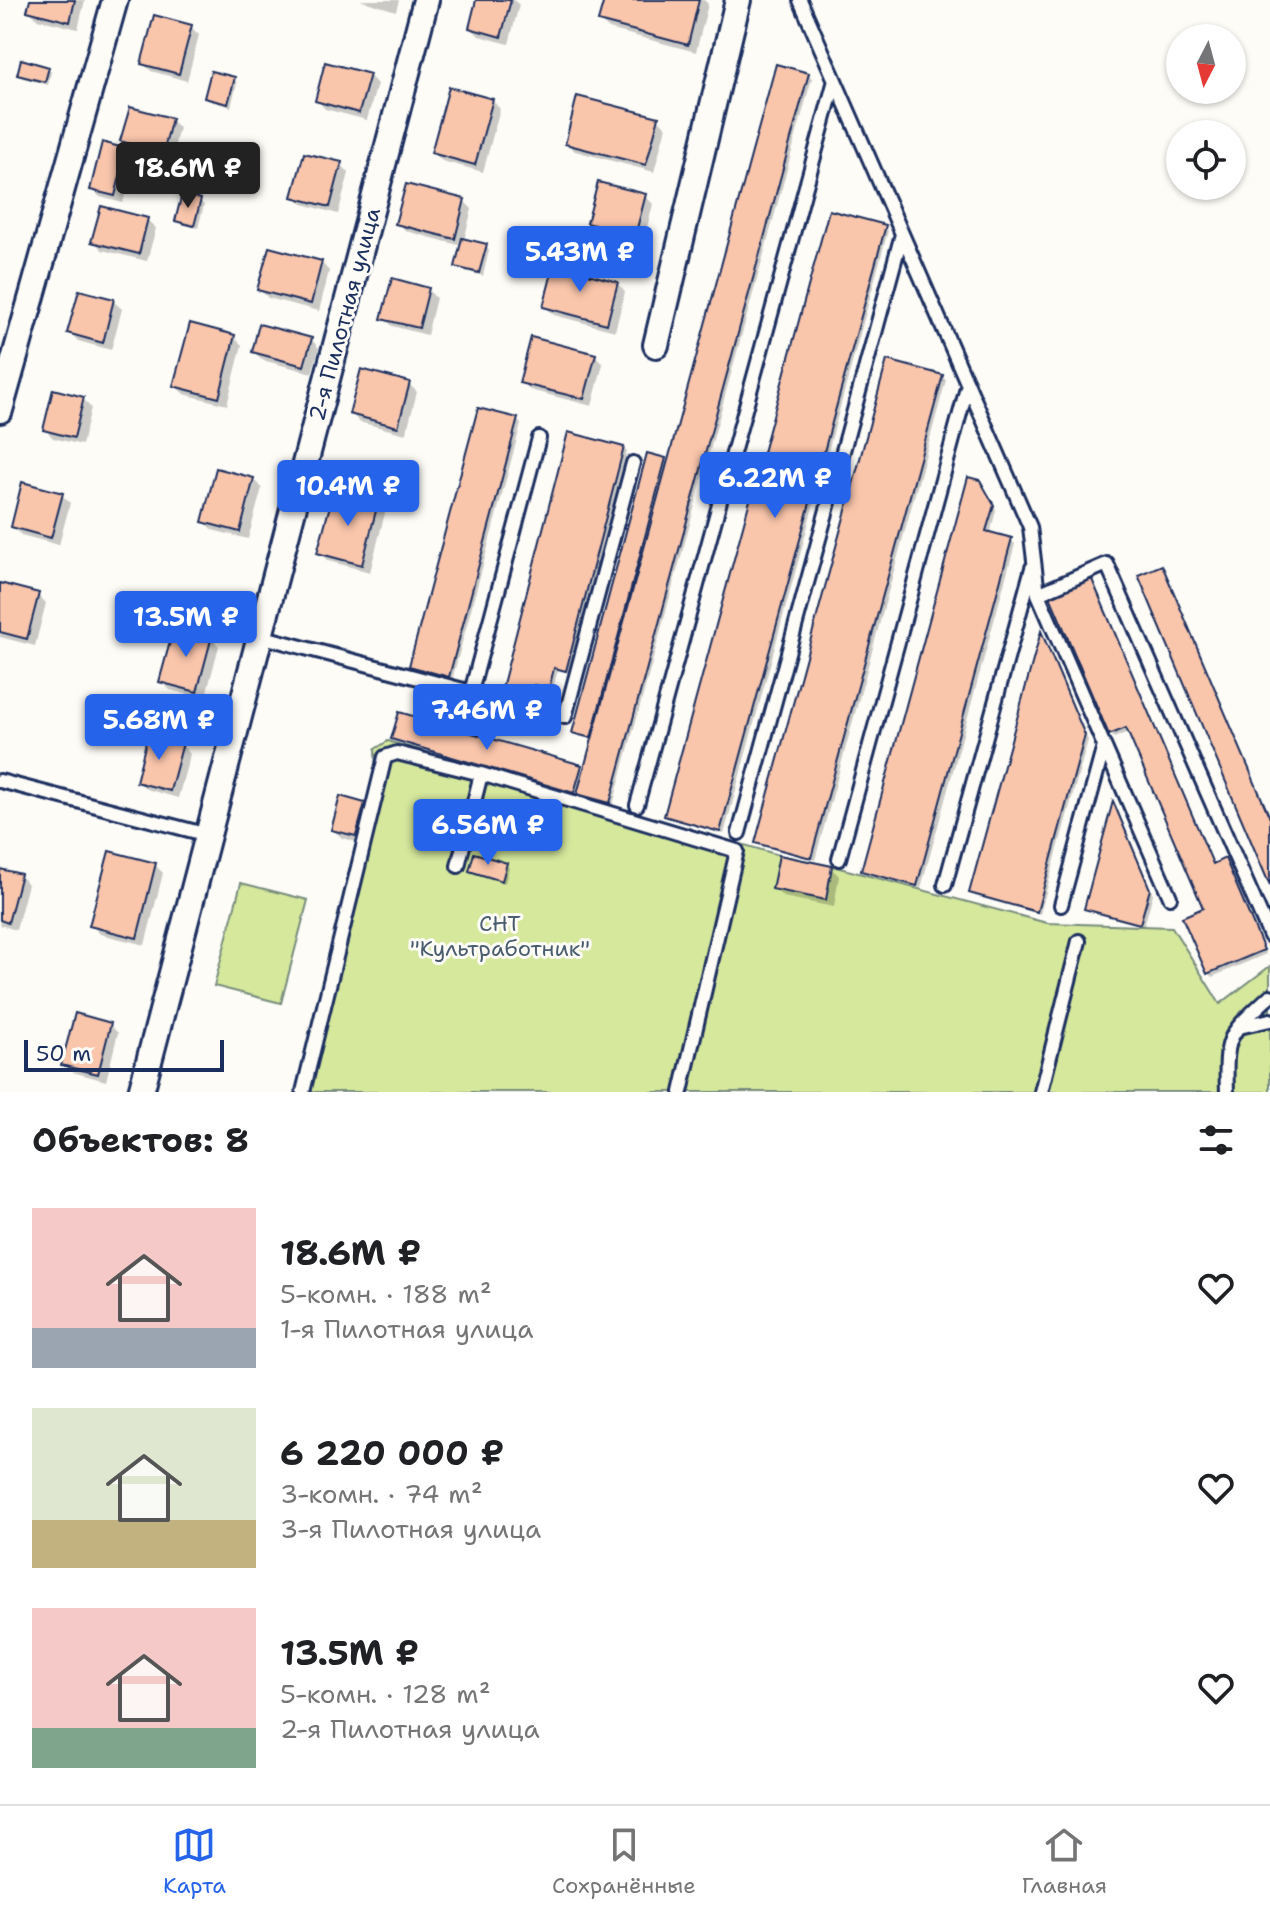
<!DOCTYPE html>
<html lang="ru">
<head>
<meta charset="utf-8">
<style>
  :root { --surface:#fff; --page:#f6f6f6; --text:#202124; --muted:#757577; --line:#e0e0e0; --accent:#2563eb }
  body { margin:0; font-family:"Shantell Sans",sans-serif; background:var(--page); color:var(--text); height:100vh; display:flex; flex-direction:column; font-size:30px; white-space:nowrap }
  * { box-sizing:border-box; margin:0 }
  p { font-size:26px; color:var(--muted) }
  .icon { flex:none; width:44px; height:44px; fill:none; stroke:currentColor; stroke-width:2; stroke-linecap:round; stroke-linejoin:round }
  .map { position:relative; height:1092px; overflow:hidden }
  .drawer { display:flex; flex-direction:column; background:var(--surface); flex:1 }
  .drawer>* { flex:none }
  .needle { width:52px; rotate:186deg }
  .buttons { position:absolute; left:1166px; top:24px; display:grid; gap:16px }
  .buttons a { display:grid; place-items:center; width:80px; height:80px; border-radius:50%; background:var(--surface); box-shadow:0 2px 6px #0004; font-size:40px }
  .scale { position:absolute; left:24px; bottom:20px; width:200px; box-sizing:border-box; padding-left:8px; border:4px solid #1b2f5e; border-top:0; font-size:22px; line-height:28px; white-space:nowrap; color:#1b2f5e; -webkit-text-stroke:6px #fdfcf7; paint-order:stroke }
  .price { position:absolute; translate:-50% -68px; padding:0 18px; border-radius:8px; background:var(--accent); color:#fff; font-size:26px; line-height:52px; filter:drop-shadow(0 2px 4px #0008) }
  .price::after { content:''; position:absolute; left:50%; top:48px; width:24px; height:18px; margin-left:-12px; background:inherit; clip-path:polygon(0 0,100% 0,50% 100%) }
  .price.selected { background:#222; color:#fff }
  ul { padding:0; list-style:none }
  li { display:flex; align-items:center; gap:24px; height:200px; padding:0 32px }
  li span { display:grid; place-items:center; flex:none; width:224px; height:160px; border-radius:0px; color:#555 }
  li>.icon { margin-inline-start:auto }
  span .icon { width:96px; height:96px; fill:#fffc; stroke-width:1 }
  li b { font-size:34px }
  h2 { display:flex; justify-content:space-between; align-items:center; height:96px; padding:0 32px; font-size:34px }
  .menu { display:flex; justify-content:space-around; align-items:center; height:112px; border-top:2px solid var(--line); background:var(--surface); font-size:22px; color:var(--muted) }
  .menu a { display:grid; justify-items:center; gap:4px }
  .menu .selected { color:var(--accent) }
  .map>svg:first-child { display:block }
  .green { fill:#d5e89c; stroke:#788c7d; stroke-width:2 }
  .shadow { fill:#0003 }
  .building { fill:#f9c5ab; stroke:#1b2f5e; stroke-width:2 }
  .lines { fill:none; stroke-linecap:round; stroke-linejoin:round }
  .lane-casing { stroke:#1b2f5e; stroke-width:18 }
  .street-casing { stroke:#1b2f5e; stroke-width:30 }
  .lane { stroke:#fdfcf7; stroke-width:12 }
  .street { stroke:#fdfcf7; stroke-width:24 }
  .labels { text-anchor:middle; stroke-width:6; stroke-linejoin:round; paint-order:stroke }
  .street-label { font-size:22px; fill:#1b2f5e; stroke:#fdfcf7 }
  .park-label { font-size:22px; fill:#4a5d6e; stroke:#fdfcf7 }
</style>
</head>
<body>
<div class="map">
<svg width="1270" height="1092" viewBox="0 0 1270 1092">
  <rect width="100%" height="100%" fill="#fdfcf7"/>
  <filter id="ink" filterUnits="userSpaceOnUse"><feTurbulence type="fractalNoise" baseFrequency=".0125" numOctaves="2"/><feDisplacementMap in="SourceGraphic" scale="16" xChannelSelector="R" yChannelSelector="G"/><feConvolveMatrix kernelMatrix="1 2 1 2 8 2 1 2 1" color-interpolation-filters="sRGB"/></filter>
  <g filter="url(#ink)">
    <!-- green -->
    <path class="green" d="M388 741 779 855 832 866 1047 923 1172 927 1220 1004 1270 966V1092H296L376 776 375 749Z
      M241 883 308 900 281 1003 214 986Z"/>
    <!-- shadow -->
    <path class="shadow" d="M32 0H85L78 29 37 19 29 10Z
      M360 0H399L396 11Z
      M479 0H514L519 5 509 44 479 36 471 28Z
      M606 0H704L708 4 696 52 609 29 600 21Z
      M191 27 199 35 187 81 151 71 143 63Z
      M48 68 51 72 48 85 23 78 19 74Z
      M369 75 377 84 367 120 325 109 317 100Z
      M808 75 812 78 613 805 583 797 578 792V795L397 742 393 738 581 767 585 771 594 740 574 732 665 460 669 464Z
      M234 79 237 83 231 107 210 101 206 98Z
      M492 100 500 109 483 172 442 161 434 153Z
      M658 119 666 127 654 172 575 151 567 143Z
      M171 120 179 128 171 160 131 149 123 141Z
      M126 151 134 159 123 203 100 197 92 189Z
      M341 164 349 173 338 214 303 204 294 196Z
      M645 196 653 204 643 243 598 231 590 223Z
      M200 201 204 205 198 228 181 224 177 220Z
      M464 201 472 209 464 240 486 246 489 250 483 276 461 270 457 266 462 246 406 231 398 223Z
      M147 220 156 228 147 261 102 250 94 241Z
      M885 227 888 231 724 834 670 819 666 816Z
      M321 262 329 271 319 311 268 298 260 290Z
      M617 283 625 292 615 331 554 315 546 307Z
      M428 290 436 298 427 335 392 326 384 318Z
      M113 301 122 309 111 350 78 341 70 333Z
      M234 337 242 345 227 405 184 394 175 386Z
      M311 339 319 348 312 373 262 360 254 352Z
      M595 355 603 364 592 406 530 390 522 382Z
      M942 377 946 380 815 860 761 846 757 842Z
      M409 384 417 392 406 434 359 422 351 413Z
      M83 399 91 408 82 445 53 438 45 429Z
      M517 420 521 424 452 680 415 669 411 666Z
      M623 448 627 452 569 673 558 670 552 692 538 688 534 702 506 695 503 691Z
      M253 479 262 488 248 539 212 530 204 521Z
      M983 486 996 510 990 534 1011 540 1015 544 921 888 867 874 863 870Z
      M62 495 70 503 59 545 21 535 13 527Z
      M377 505 385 513 370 572 328 561 320 553Z
      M1162 567 1270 816V881Z
      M1090 579 1214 865 1225 861 1228 864 1266 954 1212 977 1208 973 1205 909 1130 731 1114 738 1111 734Z
      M0 585 38 595 46 603 35 646 0 637Z
      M1042 634 1088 740 1040 914 975 896 971 893Z
      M211 638 219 646 205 699 170 690 162 682Z
      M182 745 190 754 178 798 146 789 138 781Z
      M364 805 372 813 364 844 342 838 333 830Z
      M1114 805 1153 894 1144 926 1090 912 1086 908Z
      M155 865 163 873 145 945 100 934 91 925Z
      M506 865 509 868 505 883 475 874 471 871Z
      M831 868 839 876 834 907 783 897 774 889Z
      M0 871 20 876 28 884 16 930 0 925Z
      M110 1025 118 1033 106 1081 72 1072 64 1064Z"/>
    <!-- building -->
    <path class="building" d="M30 0H75L70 22 27 11Z
      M476 0H511L501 37 469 28Z
      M604 0H699L688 45 598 21Z
      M154 15 192 25 179 74 141 64Z
      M21 59 49 67 45 82 17 75Z
      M325 62 370 74 359 113 315 101Z
      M776 64 809 73 610 803 577 794Z
      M211 71 235 77 228 104 204 98Z
      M449 87 493 99 475 165 431 153Z
      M577 96 659 117 646 165 565 144Z
      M130 107 172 118 163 153 120 141Z
      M102 142 127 149 115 196 90 190Z
      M304 153 342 162 330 207 292 197Z
      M598 182 646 194 635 236 587 223Z
      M406 184 465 199 455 239 395 224Z
      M182 194 201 199 194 226 175 221Z
      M101 206 148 218 139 254 91 242Z
      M829 210 886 225 720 832 664 816Z
      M462 238 487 244 479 273 455 267Z
      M269 247 322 261 311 304 257 290Z
      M554 265 618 282 607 324 543 307Z
      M392 278 429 288 419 328 381 319Z
      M79 290 114 299 103 343 67 333Z
      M190 323 235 335 219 398 173 386Z
      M259 324 312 338 304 366 252 352Z
      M531 337 596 354 584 399 519 383Z
      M887 360 943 375 811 858 755 843Z
      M361 369 410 382 398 427 349 414Z
      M53 389 84 397 74 438 43 430Z
      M478 408 518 418 449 677 409 666Z
      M568 432 624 447 566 671 554 668 549 689 534 685 531 699 501 692Z
      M647 453 666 458 591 738 572 733Z
      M216 468 254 478 240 532 202 522Z
      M968 477 980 480 994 505 986 531 1012 538 917 886 861 871Z
      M22 482 63 493 51 538 11 527Z
      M334 491 378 503 362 565 317 553Z
      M1162 565 1270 818V886L1138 575Z
      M1091 577 1213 864 1225 858 1264 950 1207 974 1182 917 1203 908 1126 728 1109 735 1049 594Z
      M0 583 39 593 27 639 0 632Z
      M174 627 212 636 197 692 159 682Z
      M1041 631 1085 735 1037 912 969 893Z
      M399 712 582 765 574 793 391 739Z
      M148 734 183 743 170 791 136 782Z
      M340 796 365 803 356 836 331 830Z
      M1113 801 1150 889 1140 924 1084 909Z
      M109 851 156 863 137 938 89 926Z
      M474 853 507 863 502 881 469 871Z
      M779 855 832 866 826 900 772 889Z
      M0 869 21 874 8 923 0 920Z
      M75 1013 111 1023 98 1074 61 1065Z"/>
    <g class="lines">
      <!-- lane casing -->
      <g class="lane-casing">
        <path id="lane" d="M800 0 1030 527 1038 594 1170 897
          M539 438 471 692 565 717 633 463
          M1038 594 1107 564 1270 936
          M260 636 471 692
          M0 781 208 835
          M637 805 835 80
          M739 833 902 234
          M839 859 968 384
          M458 866 481 774
          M945 885 1032 568
          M1061 905 1104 746
          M1239 1027 1270 1020
          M303 1092 385 757 397 753 481 774 737 851 681 1092
          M1041 1092 1079 941
          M1227 1092C1225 1034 1228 1035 1270 996"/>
      </g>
      <!-- street casing -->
      <g class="street-casing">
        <path id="street" d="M656 345 738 0
          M0 410 115 0
          M141 1092 426 0"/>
      </g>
      <!-- lane -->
      <use href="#lane" class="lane"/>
      <!-- street -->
      <use href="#street" class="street"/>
    </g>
  </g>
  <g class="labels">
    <!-- street labels -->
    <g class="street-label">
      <text transform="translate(344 314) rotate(-75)" y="8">2-я Пилотная улица</text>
    </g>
    <!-- park labels -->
    <g class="park-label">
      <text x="500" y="931">СНТ<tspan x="500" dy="25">"Культработник"</tspan></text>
    </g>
  </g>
</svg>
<div class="buttons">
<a><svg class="needle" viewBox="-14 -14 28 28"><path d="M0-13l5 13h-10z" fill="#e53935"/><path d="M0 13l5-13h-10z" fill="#757577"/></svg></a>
<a><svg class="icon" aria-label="locate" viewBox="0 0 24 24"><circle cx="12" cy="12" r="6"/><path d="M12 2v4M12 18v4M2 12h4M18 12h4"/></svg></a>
</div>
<div class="scale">50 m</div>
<b class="price selected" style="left:188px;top:210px">18.6M ₽</b>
<b class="price" style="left:580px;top:294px">5.43M ₽</b>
<b class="price" style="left:775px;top:520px">6.22M ₽</b>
<b class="price" style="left:348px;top:528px">10.4M ₽</b>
<b class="price" style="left:186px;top:659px">13.5M ₽</b>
<b class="price" style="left:487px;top:752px">7.46M ₽</b>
<b class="price" style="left:159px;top:762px">5.68M ₽</b>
<b class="price" style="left:488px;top:867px">6.56M ₽</b>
</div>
<section class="drawer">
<h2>Объектов: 8<svg class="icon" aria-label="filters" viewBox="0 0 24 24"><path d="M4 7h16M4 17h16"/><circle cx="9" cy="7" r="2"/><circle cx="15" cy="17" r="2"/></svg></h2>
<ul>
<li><span style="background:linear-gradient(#f6c9c9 75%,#9aa5b1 0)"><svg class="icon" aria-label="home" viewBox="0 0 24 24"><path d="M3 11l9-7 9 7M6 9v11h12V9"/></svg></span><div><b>18.6M ₽</b><p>5-комн. · 188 m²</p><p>1-я Пилотная улица</p></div><svg class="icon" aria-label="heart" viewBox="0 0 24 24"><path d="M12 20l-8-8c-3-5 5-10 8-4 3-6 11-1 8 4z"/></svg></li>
<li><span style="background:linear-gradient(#dfe7d0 70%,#c2b280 0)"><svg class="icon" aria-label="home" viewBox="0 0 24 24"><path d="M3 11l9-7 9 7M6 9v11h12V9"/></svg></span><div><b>6 220 000 ₽</b><p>3-комн. · 74 m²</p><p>3-я Пилотная улица</p></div><svg class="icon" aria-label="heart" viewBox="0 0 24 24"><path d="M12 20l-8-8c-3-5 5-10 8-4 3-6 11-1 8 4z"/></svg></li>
<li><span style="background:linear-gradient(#f6c9c9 75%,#7fa58c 0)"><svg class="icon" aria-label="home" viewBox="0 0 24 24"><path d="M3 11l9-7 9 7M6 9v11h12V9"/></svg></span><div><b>13.5M ₽</b><p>5-комн. · 128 m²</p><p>2-я Пилотная улица</p></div><svg class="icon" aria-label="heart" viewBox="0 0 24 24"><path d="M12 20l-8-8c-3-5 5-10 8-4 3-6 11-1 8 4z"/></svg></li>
</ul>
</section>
<nav class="menu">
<a class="selected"><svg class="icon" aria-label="map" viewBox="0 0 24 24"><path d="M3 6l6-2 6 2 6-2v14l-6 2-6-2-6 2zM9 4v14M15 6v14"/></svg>Карта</a>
<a><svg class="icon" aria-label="saved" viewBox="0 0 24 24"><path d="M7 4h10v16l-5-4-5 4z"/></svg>Сохранённые</a>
<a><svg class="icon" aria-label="home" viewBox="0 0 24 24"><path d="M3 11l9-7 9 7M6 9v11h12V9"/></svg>Главная</a>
</nav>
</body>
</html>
